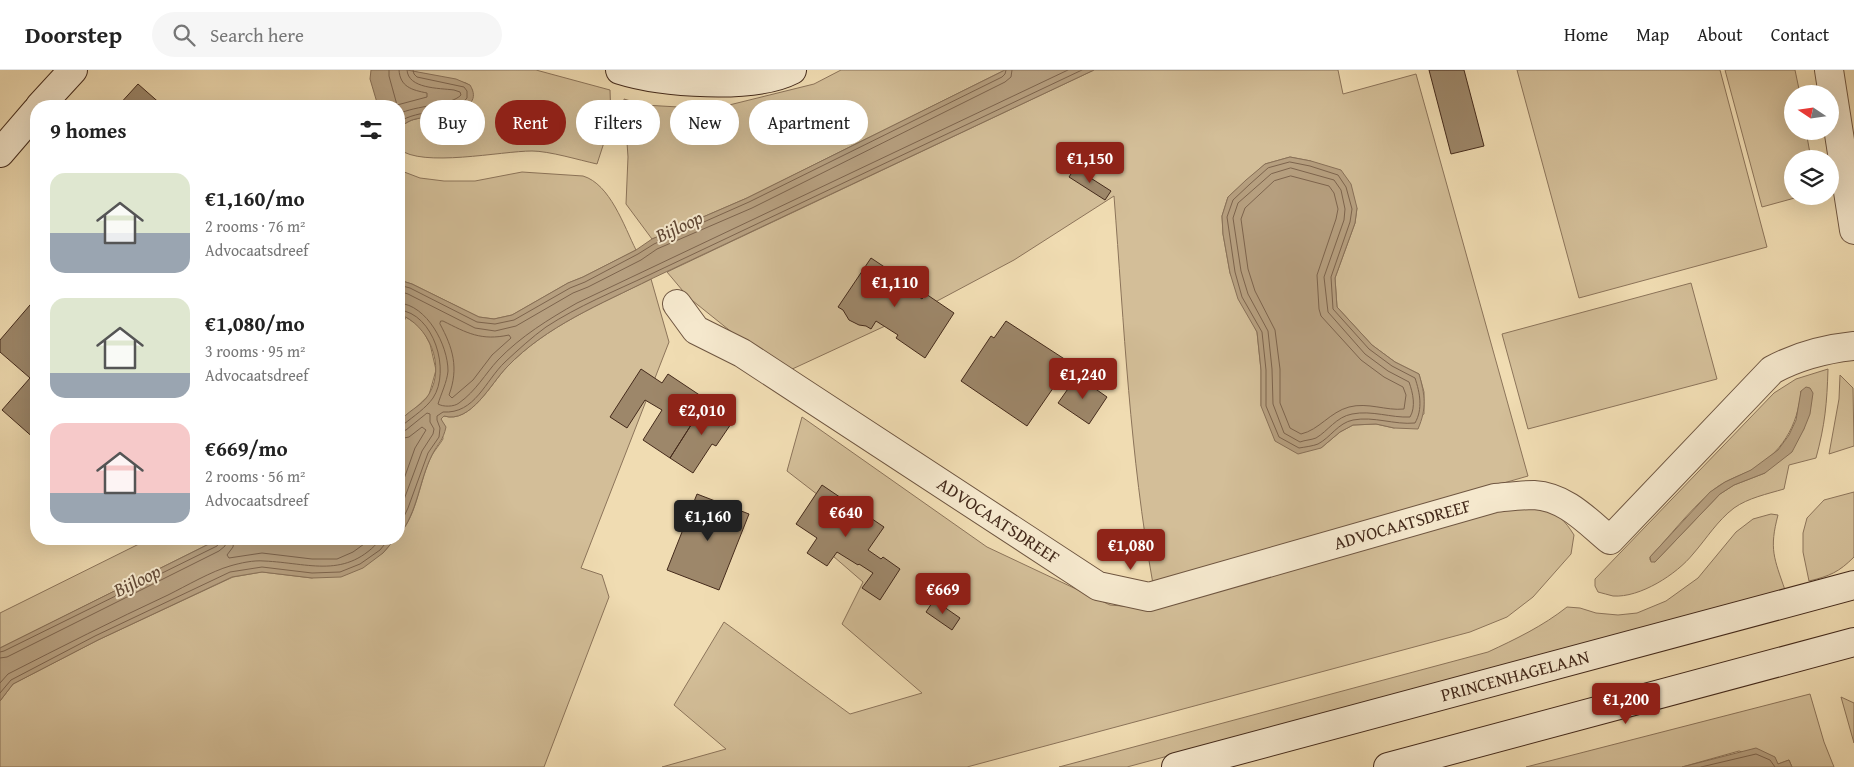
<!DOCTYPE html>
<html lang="en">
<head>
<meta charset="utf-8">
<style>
  :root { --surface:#fff; --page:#f6f6f6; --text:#222; --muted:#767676; --line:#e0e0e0; --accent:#8f2418 }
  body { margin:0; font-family:"Gentium Book Plus",serif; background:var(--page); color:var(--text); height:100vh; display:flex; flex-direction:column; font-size:19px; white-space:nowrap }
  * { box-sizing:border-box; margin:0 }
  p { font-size:16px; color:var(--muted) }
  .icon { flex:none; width:28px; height:28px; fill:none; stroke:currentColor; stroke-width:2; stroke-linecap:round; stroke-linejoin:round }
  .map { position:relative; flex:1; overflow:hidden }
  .drawer { position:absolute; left:30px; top:30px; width:375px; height:445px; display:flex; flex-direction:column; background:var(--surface); border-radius:20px; box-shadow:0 5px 20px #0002 }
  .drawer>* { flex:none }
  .banner { position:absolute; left:420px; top:30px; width:475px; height:45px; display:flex; gap:10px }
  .needle { width:32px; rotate:283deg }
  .tools { position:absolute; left:1784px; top:15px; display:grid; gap:10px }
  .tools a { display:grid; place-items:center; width:55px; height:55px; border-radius:50%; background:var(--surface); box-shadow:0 5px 20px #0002; font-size:25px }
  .price { position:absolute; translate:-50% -42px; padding:0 11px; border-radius:5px; background:var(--accent); color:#fff; font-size:16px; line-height:32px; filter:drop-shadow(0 1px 2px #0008) }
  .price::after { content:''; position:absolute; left:50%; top:30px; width:15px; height:11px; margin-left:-8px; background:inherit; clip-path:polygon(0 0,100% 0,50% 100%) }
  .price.active { background:#222; color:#fff }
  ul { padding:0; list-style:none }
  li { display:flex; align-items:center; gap:15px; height:125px; padding:0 20px }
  li span { display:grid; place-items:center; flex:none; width:140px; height:100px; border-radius:15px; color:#555 }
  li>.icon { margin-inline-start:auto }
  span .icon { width:60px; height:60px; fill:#fffc; stroke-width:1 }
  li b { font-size:21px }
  h2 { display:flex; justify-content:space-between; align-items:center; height:60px; padding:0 20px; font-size:21px }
  .pill { padding:0 18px; border-radius:22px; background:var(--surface); box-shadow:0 5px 20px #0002; font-size:18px; line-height:45px }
  .pill.active { background:var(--accent); color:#fff }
  header { display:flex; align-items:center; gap:30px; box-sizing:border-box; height:70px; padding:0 25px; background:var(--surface); border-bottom:1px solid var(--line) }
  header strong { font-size:24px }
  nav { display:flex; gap:28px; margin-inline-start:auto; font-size:18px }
  .search { width:350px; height:45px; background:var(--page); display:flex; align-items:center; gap:12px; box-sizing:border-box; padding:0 18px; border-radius:28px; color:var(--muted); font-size:19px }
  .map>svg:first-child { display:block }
  .green { fill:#d3be98; stroke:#8c745a; fill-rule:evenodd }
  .water { fill:#b69f7f; stroke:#887057 }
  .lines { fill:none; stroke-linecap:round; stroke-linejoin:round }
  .shore { stroke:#7d644d; stroke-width:1 }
  .building { fill:#9d876a; stroke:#442a1b }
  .street-casing { stroke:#6f5641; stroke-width:30 }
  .secondary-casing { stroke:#442a1b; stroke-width:30 }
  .street { stroke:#f5e8cd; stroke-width:28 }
  .secondary { stroke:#f5e8cd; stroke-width:28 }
  .labels { text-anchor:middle; stroke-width:4; stroke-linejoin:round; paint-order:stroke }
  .street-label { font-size:18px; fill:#442a1b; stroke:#f5e8cd }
  .water-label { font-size:19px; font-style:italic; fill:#604734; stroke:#f5e8cd }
</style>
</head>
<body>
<header>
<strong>Doorstep</strong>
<div class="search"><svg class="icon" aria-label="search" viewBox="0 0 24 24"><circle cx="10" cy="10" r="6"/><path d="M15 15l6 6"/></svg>Search here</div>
<nav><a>Home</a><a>Map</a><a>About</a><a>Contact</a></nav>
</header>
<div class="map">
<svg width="1854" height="697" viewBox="0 0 1854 697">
  <rect width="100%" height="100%" fill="#f0dcb2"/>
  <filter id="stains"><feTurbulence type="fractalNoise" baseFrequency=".004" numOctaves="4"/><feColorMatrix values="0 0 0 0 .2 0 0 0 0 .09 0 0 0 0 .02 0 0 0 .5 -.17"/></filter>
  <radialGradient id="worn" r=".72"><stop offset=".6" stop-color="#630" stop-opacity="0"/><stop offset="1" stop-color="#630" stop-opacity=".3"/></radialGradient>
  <!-- green -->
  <path class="green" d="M407 0H536L610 20 611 51 597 94C579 90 549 81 532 81 501 81 422 98 399 79V58C404 54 410 50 416 49 432 44 469 47 472 26 473 20 471 16 466 13Z
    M841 0H1005L747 128 652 169 626 134 628 87 624 29 644 35 713 39 814 14Z
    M1094 0H1338L1343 24 1416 4 1528 406 1153 514C1130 386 1124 255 1114 126L1014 190 924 238 788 301 739 268 688 227 667 202ZM1290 87 1311 91 1357 138 1355 153 1335 208 1337 237 1372 275 1395 292 1419 304 1424 322V344L1394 358 1376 354 1353 355 1340 362 1321 378 1261 336V300L1257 262 1230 203 1223 164 1222 146 1228 127 1265 94Z
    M1517 0H1720L1767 177 1579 228Z
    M1725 0H1795L1800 24H1792V61H1806L1811 89H1792V126H1802L1762 137Z
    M399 100 420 108 444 111H475L522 102 583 106C610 114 624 156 636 180L583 207 568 213 512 245 494 249 479 247 412 214 399 210Z
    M651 209 669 272 581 498 602 505 609 527 544 697H0V631L13 614 98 570 233 507 262 502 312 508 383 483 395 469H399V465C418 443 419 411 432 385 435 380 440 374 443 369L441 349 444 346C471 354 491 313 507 297 546 256 601 234 651 209Z
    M1691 213 1717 309 1528 359 1502 264Z
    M406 247 421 257 430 274 436 300 429 325 399 354V258L402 256Z
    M1828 299C1827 333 1825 355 1816 388L1789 395 1784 419C1767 424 1748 428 1734 438 1717 451 1707 468 1693 484 1677 504 1640 528 1613 526 1608 525 1603 523 1598 522L1595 516V509L1774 323 1796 309ZM1801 321 1804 359 1765 403 1734 415 1720 424 1655 492 1650 490V487C1670 466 1688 442 1710 423 1721 412 1736 407 1750 401 1781 384 1798 356 1801 321Z
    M1840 305 1853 318 1854 376 1829 384 1839 329Z
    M802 347 987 477 1110 535 1146 538 1512 436C1543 438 1556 436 1574 465L1571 484 1533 527 1507 547 1470 562 967 697H662L726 679 674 635 724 552 850 644 922 623 842 554 863 512 818 473 840 442 787 401Z
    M1854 422V487C1839 502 1830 506 1809 511L1803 482V463L1807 448 1824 430Z
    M1771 444 1778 445C1769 479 1774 488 1785 520L1127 697H1059L1488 582C1516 569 1543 556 1567 537L1580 538 1596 543 1618 545 1637 543 1666 531 1698 508 1736 462 1753 449Z
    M149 469H219L0 578V543Z
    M1810 624 1824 672 1834 697H1792L1789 690 1778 694 1739 681 1682 697H1526Z
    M1841 627 1854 633V673Z"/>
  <!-- water -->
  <path class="water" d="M371 0H407L456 9 470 15C488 44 430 45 416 49 410 50 404 54 399 58V36H378L370 9Z
    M1005 0H1094L651 209C601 234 546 256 507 297 491 313 471 354 444 346L441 349 446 357C443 371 438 373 432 385 419 410 418 442 399 465V354C405 341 422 337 429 324 446 296 429 255 399 244V210L412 214 479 247 494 249 512 245 568 213 583 207 636 180 652 169 747 128Z
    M1290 87 1311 91 1341 100 1351 114 1357 138 1355 153 1335 208 1337 237 1372 275 1395 292 1419 304C1425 325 1427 338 1418 359L1394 358 1376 354 1353 355 1340 362 1321 378 1298 384 1275 371 1261 336V300L1257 262 1238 229 1230 203 1223 164 1222 146 1228 127 1246 110 1265 94Z
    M1806 317 1810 318 1813 323 1810 344 1804 359 1792 382 1765 403 1734 415 1720 424 1655 492H1651L1650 487 1710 422 1725 412 1751 400 1778 380 1789 365 1796 350 1801 321Z
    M219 469H395L383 483 363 498 341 507 312 508 262 502 232 507 98 570 13 614 0 631V578Z
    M1756 678 1775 687 1778 694 1789 690 1792 697H1682Z"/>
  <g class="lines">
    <!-- shore -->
    <path class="shore" d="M389 0V6L397 35 427 27V23C412 20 400 17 399 0
      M399 44C415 35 451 36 461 25L460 22 454 20C439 18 408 19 407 0
      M399 52C417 39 456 43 467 28V21L464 17 417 7 414 4 413 0
      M1290 92 1310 96 1338 105 1346 117 1352 139 1350 152 1331 207 1333 239 1369 279 1392 296 1415 308C1420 323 1423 339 1415 353 1394 355 1374 346 1353 350 1338 353 1331 367 1318 374 1313 376 1305 377 1299 378L1279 367 1266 336V300L1262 262 1242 227 1235 202 1227 147 1233 130 1250 114 1268 98Z
      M1291 98 1334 110 1341 120 1345 139 1344 150 1324 207 1328 242 1365 284 1388 301 1409 312C1413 323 1416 337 1410 347 1391 348 1372 340 1352 344 1336 347 1328 361 1316 368 1311 370 1305 370 1300 372L1284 363 1273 334 1272 299 1268 261 1248 224 1241 201 1233 148 1238 133 1271 104Z
      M1291 106 1329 116 1334 123 1338 139 1336 149 1317 205 1319 239 1321 246 1361 290 1384 307 1403 317 1406 325 1404 339C1386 341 1368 332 1349 337 1330 342 1319 360 1301 364L1290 358 1280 333V299L1275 260 1255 221 1248 199 1241 149 1245 138 1274 111Z
      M399 215 410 218 477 252 495 254 514 250 570 218 585 212 638 184 654 174 749 132 1002 7 1005 4 1006 0
      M399 221 408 224 475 258 495 261 516 256 573 223 588 217 641 190 657 179 752 138 1005 12 1011 7 1012 0
      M399 233C427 235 448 275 448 301 447 312 441 324 438 334 443 337 454 337 459 333 476 321 485 304 498 290 521 266 549 249 577 233L1068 0
      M399 240C434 243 451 301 433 328 426 338 414 346 404 354L399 355
      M441 251H443C467 263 481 271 509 265L511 268 492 285 473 310 452 328 449 325C459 298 453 278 440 254Z
      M399 362 406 360 427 343 430 344V352L434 359 433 364 422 381 399 443
      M399 369 409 367 422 357 426 360 415 378 399 423
      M399 457 408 438 428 383 439 367 440 358 437 350V346L443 342C475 344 485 311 505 292 518 280 532 267 546 257 578 236 615 221 649 205L1082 0
      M234 469 233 477 227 485 229 488 262 483 312 489H337L353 482 371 469
      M0 582 4 581 217 476 219 473 220 469
      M0 588 7 587 219 481 225 476 226 469
      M0 613 8 604C61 577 114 550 168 525 186 516 212 501 230 496 240 493 254 490 264 491 310 493 346 510 381 469
      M0 623 11 610 95 566 230 502 262 497 312 503 340 502 360 494 380 480 389 469
      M1701 697 1756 684 1770 690 1775 697"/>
  </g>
  <!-- building -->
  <path class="building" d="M1429 0H1464L1484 76 1451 84Z
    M138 14 163 36H118Z
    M1075 98 1111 121 1105 130 1069 107Z
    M871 188 904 210 901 214 922 229 926 224 954 243 925 288 896 268 898 265 876 251 871 259 866 256 859 255 849 250 843 240 838 237Z
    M36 228V370L2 340 30 308 0 282V270Z
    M1006 251 1066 290 1054 308 1058 311 1027 356 961 311 991 266 994 268Z
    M641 299 662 313 668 304 707 330 670 388 643 370 662 340 645 330 627 358 610 347Z
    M1077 306 1107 327 1089 354 1058 333Z
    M707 330 735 348 716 376 712 374 693 403 670 388Z
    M822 415 884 457 868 480 881 489 883 487 900 499 880 530 862 518 873 503 859 494 858 495 837 482 827 496 807 483 817 468 796 454Z
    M697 424 749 444 719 520 667 500Z
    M934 530 960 548 952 560 926 542Z"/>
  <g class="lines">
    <!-- street casing -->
    <g class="street-casing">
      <g id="street">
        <path d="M1829 0 1854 160"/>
        <path id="s1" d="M677 234 696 260 742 283 1098 516 1149 527 1495 428C1507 427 1521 425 1534 425 1566 427 1587 451 1610 470L1772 300C1798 286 1825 279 1854 276"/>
      </g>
    </g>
    <!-- secondary casing -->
    <g class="secondary-casing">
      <g id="secondary">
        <path d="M620 0C661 13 754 20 792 0"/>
        <path d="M40 36 73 0"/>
        <path d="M0 83 36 41"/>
        <path id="s2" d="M1176 697 1854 515"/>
        <path d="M1388 697 1854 572"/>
      </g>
    </g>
    <!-- street -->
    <use href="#street" class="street"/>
    <!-- secondary -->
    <use href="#secondary" class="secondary"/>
  </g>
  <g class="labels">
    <!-- street labels -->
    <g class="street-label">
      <text dy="6" stroke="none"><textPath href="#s1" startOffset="390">ADVOCAATSDREEF</textPath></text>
      <text dy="6" stroke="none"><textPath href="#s1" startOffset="825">ADVOCAATSDREEF</textPath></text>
      <text dy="6" stroke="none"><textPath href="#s2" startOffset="351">PRINCENHAGELAAN</textPath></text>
    </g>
    <!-- water labels -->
    <g class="water-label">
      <text transform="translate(679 156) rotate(-25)" y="7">Bijloop</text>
      <text transform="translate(137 510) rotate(-26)" y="7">Bijloop</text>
    </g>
  </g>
  <rect width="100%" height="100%" filter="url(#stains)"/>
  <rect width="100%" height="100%" fill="url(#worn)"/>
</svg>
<div class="tools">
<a><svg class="needle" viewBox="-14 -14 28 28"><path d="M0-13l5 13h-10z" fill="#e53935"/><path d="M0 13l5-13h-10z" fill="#767676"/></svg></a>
<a><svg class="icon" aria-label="layers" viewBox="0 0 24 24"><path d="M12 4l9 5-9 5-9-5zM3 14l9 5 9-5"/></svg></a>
</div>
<b class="price" style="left:1090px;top:114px">€1,150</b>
<b class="price" style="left:895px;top:238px">€1,110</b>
<b class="price" style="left:1083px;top:330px">€1,240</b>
<b class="price" style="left:702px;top:366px">€2,010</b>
<b class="price" style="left:846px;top:468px">€640</b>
<b class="price active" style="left:708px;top:472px">€1,160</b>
<b class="price" style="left:1131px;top:501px">€1,080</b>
<b class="price" style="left:943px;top:545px">€669</b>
<b class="price" style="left:1626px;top:655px">€1,200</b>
<div class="banner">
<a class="pill">Buy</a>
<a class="pill active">Rent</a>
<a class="pill">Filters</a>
<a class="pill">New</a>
<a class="pill">Apartment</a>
</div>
<section class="drawer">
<h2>9 homes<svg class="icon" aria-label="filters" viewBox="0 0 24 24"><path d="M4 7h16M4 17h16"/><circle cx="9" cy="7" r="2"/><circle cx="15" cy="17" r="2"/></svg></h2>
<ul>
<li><span style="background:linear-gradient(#dfe7d0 60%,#9aa5b1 0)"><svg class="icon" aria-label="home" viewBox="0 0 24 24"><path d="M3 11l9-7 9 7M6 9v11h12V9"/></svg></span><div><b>€1,160/mo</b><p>2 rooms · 76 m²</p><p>Advocaatsdreef</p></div></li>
<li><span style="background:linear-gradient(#dfe7d0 75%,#9aa5b1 0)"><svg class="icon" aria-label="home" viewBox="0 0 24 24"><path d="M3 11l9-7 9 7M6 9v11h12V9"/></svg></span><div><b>€1,080/mo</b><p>3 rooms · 95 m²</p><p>Advocaatsdreef</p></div></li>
<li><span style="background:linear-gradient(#f6c9c9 70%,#9aa5b1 0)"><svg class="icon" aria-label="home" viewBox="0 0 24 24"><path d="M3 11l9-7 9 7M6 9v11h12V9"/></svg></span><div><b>€669/mo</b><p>2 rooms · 56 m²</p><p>Advocaatsdreef</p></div></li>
</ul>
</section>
</div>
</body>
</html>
